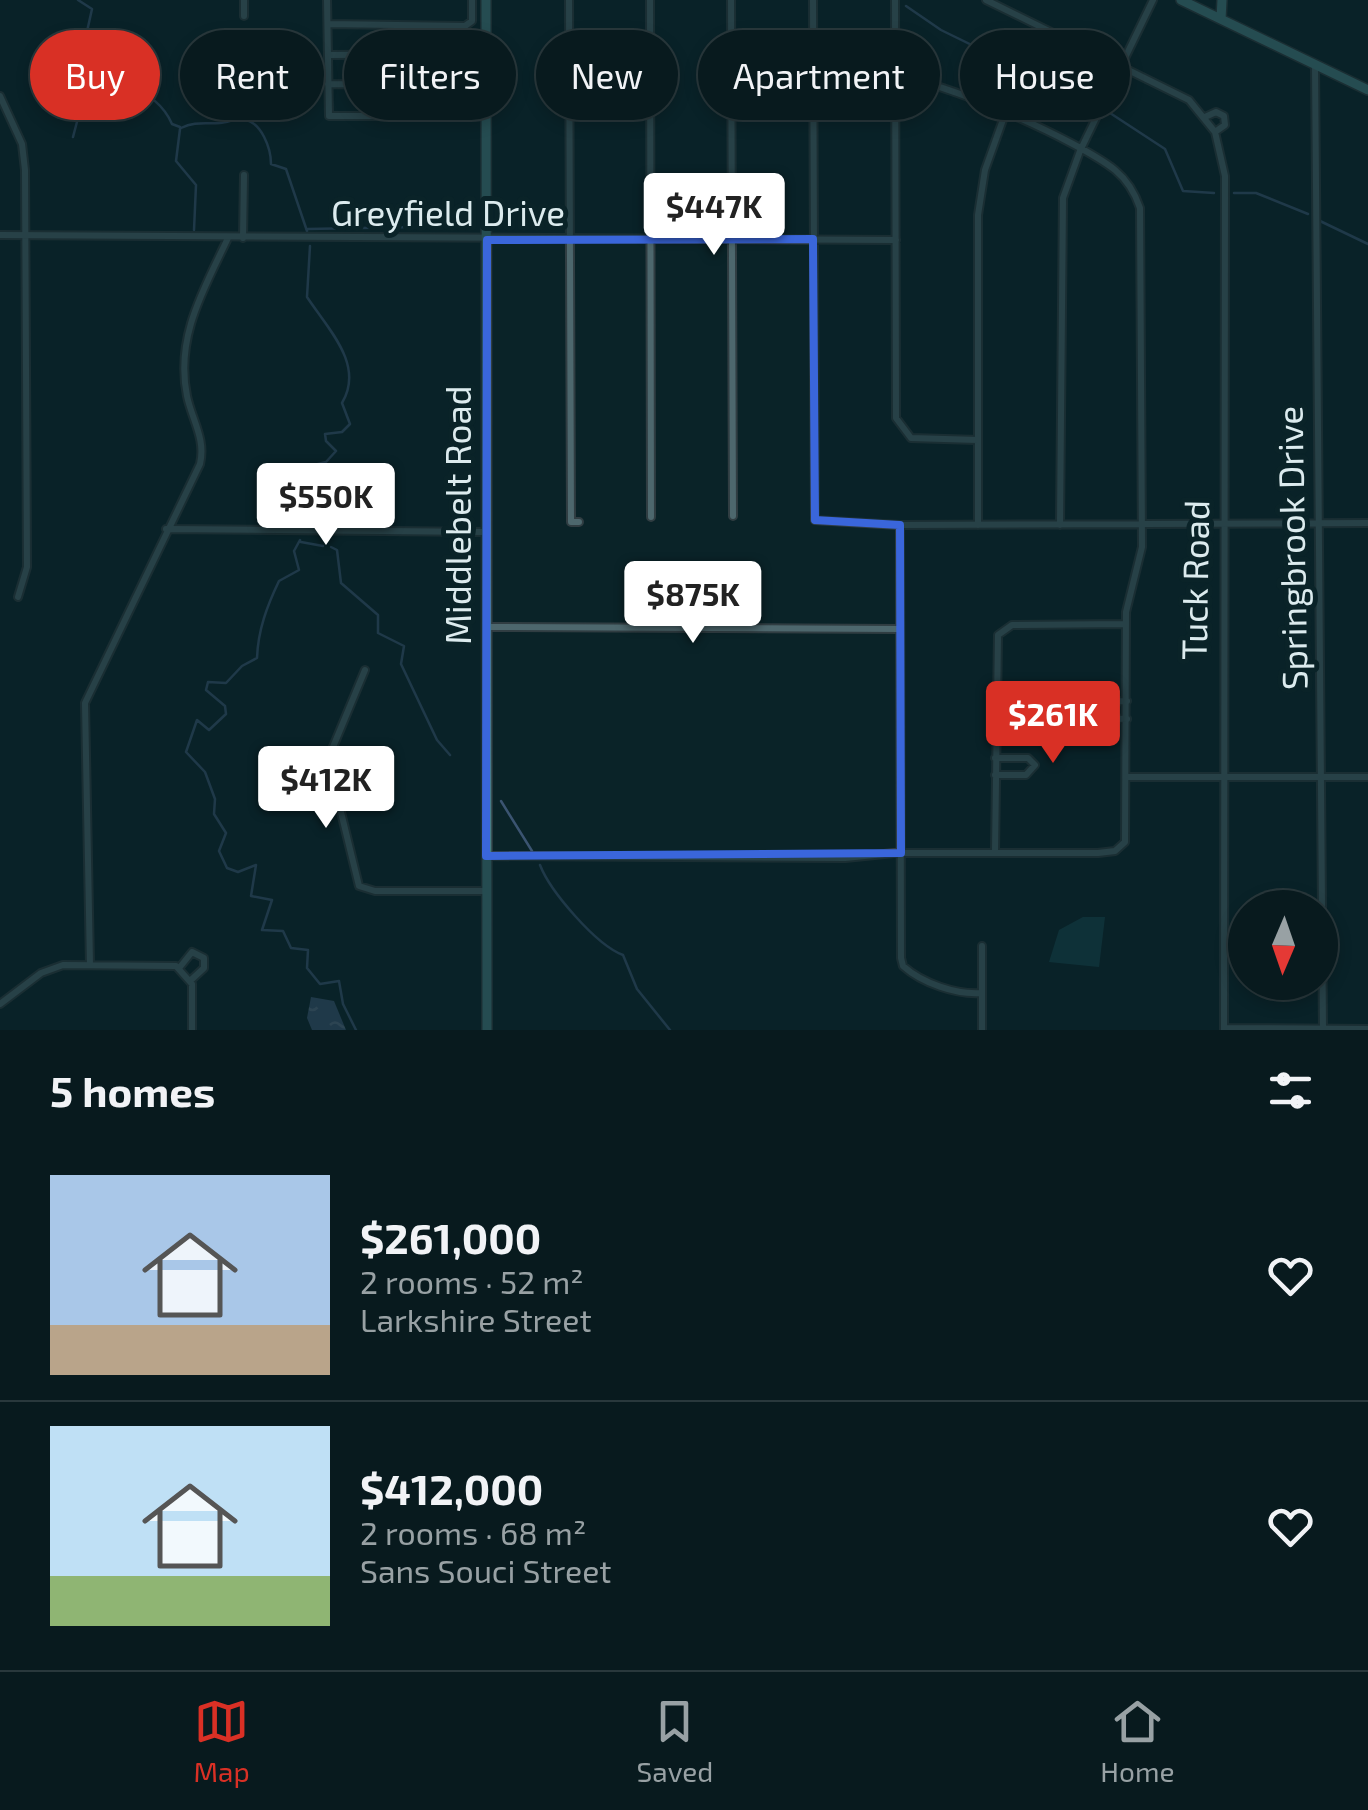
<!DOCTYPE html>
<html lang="en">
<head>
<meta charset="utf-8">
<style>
  :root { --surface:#081a1e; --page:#112327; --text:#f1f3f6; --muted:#98a1a4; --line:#29383c; --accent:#d93025 }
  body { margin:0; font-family:"Exo 2",sans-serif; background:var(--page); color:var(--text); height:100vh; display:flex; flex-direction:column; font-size:38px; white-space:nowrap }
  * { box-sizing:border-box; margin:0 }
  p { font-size:32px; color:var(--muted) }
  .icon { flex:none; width:55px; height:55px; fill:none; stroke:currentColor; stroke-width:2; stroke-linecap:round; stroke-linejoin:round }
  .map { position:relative; height:1030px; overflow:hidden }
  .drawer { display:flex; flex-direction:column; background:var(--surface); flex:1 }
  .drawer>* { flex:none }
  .top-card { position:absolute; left:30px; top:30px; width:1310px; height:90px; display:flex; gap:20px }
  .needle { width:65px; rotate:182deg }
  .buttons { position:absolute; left:1228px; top:890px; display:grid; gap:20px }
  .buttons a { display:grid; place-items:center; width:110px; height:110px; border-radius:50%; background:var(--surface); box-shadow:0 5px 15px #0003,0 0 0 2px var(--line); font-size:50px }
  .price { position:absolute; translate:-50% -85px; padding:0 22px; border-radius:10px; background:#fff; color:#222; font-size:32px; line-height:65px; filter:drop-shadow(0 2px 5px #0008) }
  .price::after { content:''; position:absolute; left:50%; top:60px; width:30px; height:22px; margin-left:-15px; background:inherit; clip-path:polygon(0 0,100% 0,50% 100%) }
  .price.on { background:var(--accent); color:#fff }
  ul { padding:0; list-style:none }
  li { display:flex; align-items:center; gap:30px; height:250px; padding:0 50px }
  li+li { border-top:2px solid var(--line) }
  li span { display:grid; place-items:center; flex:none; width:280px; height:200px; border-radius:0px; color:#555 }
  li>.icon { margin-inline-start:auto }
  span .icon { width:120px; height:120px; fill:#fffc; stroke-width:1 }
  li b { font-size:42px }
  h2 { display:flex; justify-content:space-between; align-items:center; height:120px; padding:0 50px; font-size:42px }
  .chip { padding:0 35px; border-radius:45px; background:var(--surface); box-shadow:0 5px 15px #0003,0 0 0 2px var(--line); font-size:35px; line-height:90px }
  .chip.on { background:var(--accent); color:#fff }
  .tabs { display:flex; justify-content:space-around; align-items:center; height:140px; border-top:2px solid var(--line); background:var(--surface); font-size:28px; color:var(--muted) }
  .tabs a { display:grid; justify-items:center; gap:5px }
  .tabs .on { color:var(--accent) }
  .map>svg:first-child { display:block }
  .grass { fill:#16434d }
  .water { fill:url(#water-ripples) }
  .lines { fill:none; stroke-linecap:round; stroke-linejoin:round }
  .stream { stroke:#3b5471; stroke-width:2.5 }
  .street-casing { stroke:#303d42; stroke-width:10 }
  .secondary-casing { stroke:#303d42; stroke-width:12 }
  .street { stroke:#4d676d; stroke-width:6 }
  .secondary { stroke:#487f83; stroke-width:9 }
  .marked { fill:none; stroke:#3a66db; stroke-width:8; stroke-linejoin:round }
  .labels { text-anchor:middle; stroke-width:10; stroke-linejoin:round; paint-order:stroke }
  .street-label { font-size:35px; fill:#dcebee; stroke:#0a2328 }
</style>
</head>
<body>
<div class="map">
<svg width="1368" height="1030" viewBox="0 0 1368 1030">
  <defs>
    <pattern id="water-ripples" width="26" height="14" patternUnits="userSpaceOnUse" patternTransform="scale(2.5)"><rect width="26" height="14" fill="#3b5471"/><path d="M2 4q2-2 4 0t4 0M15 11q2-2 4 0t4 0" fill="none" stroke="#576d86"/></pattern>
  </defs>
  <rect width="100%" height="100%" fill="#0a2328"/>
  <!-- grass -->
  <path class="grass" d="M1083 917H1105L1099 967 1049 962 1059 930Z"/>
  <!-- water -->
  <path class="water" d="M311 997 334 1001 346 1030H312L307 1018Z"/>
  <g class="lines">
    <!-- stream -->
    <path class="stream" d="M78 0 92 9 86 36 101 30 107 34 106 68C130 88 159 94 172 124L180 127
      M906 6 941 30 1090 103
      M1110 113 1165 149 1183 191 1214 193
      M181 128C195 121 205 124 220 123 228 123 235 118 243 119 262 122 271 149 271 164L286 169 307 231
      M180 129 176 161 196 185 194 230
      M73 137 83 99 112 75
      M1234 193H1256L1308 214
      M1320 221 1368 244
      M308 229 466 226
      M298 520 306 467 326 462 336 451 326 441 325 434 342 432 350 424 342 403C365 365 328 329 307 297L310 246
      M300 540 294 551 299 570 279 581C267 606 258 630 257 658L242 666 226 683 208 682 206 690 225 706 226 714 209 730 197 720 186 752 205 772 215 799 214 814 226 833 219 851 227 868 238 872 256 865 251 896 272 900 262 930 283 931 291 948 308 950 307 968 320 984 339 981 343 1004 356 1030
      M301 542 323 546
      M331 547 337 550 341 583 378 615V633L404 646 401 664 437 740 450 755
      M501 801 532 851
      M540 865C550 891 596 945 623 955L637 989 670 1030"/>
    <!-- street casing -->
    <g class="street-casing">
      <path id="street" d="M244 0V16
        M327 0 329 116H454V26
        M569 0 571 522H579
        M650 0 651 517
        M731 0 733 516
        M813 0 815 520 900 525 1368 523
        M895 0 896 418 911 438 978 440
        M986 0 1189 100 1215 132 1225 176 1224 1030
        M328 24 465 26 472 21V0
        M328 55 486 54
        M1315 65 1323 1030
        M328 84 454 86
        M0 96 22 144 25 170 27 567 18 597
        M1205 117 1216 112 1224 116 1225 125 1215 132
        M0 235 896 240
        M243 238 244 175
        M900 525 901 958 903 966C922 983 956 995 982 993
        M978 525V215L985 170 1005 114
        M1060 525 1063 198 1080 151 1153 0
        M166 529 486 532
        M487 627 900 629
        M365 670 328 759 359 886 375 891H486
        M1127 701 1094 702 1089 710 1094 718 1127 719
        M995 758H1028L1035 765 1026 775H995
        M1127 777H1368
        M995 852 998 635 1012 625 1126 624
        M486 856 845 858 894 853H1098L1115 851 1125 842 1126 612 1142 547 1140 208C1135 193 1127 180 1115 170 1079 141 941 79 895 77
        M982 946V1030
        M90 965 85 703 200 464C206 439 192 420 187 396 175 337 204 289 228 238
        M180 967 192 952 204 958V968L191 980
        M0 1004 41 973 63 965 176 966 192 984V1030
        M1224 1028 1368 1029"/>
    </g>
    <!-- secondary casing -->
    <g class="secondary-casing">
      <path id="secondary" d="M486 0 487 1030
        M1181 0 1368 90
        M1221 19 1222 0"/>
    </g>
    <!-- street -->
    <use href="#street" class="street"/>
    <!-- secondary -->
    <use href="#secondary" class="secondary"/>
  </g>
  <!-- marked area -->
  <path d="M0 0H1368V1030H0ZM813 239 815 520 900 525 901 853 486 856 487 240Z" fill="#0a2328" fill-opacity=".55" fill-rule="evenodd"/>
  <path class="marked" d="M813 239 815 520 900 525 901 853 486 856 487 240Z"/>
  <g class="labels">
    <!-- street labels -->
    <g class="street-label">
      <text x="448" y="226">Greyfield Drive</text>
      <text transform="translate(459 515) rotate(-90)" y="12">Middlebelt Road</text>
      <text transform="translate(1293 548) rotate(-91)" y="12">Springbrook Drive</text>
      <text transform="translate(1196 580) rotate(-89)" y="12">Tuck Road</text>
    </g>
  </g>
</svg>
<div class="buttons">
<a><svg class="needle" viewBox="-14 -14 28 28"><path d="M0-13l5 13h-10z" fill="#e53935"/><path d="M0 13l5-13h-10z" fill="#98a1a4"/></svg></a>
</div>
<b class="price" style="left:714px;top:258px">$447K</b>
<b class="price" style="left:326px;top:548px">$550K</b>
<b class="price" style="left:693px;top:646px">$875K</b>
<b class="price on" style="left:1053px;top:766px">$261K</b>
<b class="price" style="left:326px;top:831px">$412K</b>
<div class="top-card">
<a class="chip on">Buy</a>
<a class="chip">Rent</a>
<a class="chip">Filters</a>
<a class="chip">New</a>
<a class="chip">Apartment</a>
<a class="chip">House</a>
</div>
</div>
<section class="drawer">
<h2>5 homes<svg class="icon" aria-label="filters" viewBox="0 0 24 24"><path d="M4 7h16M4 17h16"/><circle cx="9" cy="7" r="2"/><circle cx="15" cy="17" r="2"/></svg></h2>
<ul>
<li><span style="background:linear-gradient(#a9c7e8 75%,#b9a48a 0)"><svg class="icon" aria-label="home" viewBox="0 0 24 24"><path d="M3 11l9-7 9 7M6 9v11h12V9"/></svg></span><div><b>$261,000</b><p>2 rooms · 52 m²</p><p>Larkshire Street</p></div><svg class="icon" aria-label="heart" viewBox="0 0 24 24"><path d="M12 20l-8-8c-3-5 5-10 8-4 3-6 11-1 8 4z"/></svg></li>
<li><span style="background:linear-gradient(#bfe0f5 75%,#8fb573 0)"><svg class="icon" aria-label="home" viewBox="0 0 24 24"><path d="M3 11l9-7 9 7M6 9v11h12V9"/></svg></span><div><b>$412,000</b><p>2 rooms · 68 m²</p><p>Sans Souci Street</p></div><svg class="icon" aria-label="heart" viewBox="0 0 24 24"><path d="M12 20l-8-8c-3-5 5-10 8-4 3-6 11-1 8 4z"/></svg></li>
</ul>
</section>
<nav class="tabs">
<a class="on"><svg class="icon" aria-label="map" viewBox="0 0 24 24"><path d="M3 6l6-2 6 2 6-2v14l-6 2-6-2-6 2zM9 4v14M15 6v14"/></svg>Map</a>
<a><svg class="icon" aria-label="saved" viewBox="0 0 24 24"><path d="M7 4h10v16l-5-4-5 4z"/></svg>Saved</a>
<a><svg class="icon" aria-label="home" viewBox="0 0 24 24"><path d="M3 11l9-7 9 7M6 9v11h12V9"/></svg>Home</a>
</nav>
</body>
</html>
